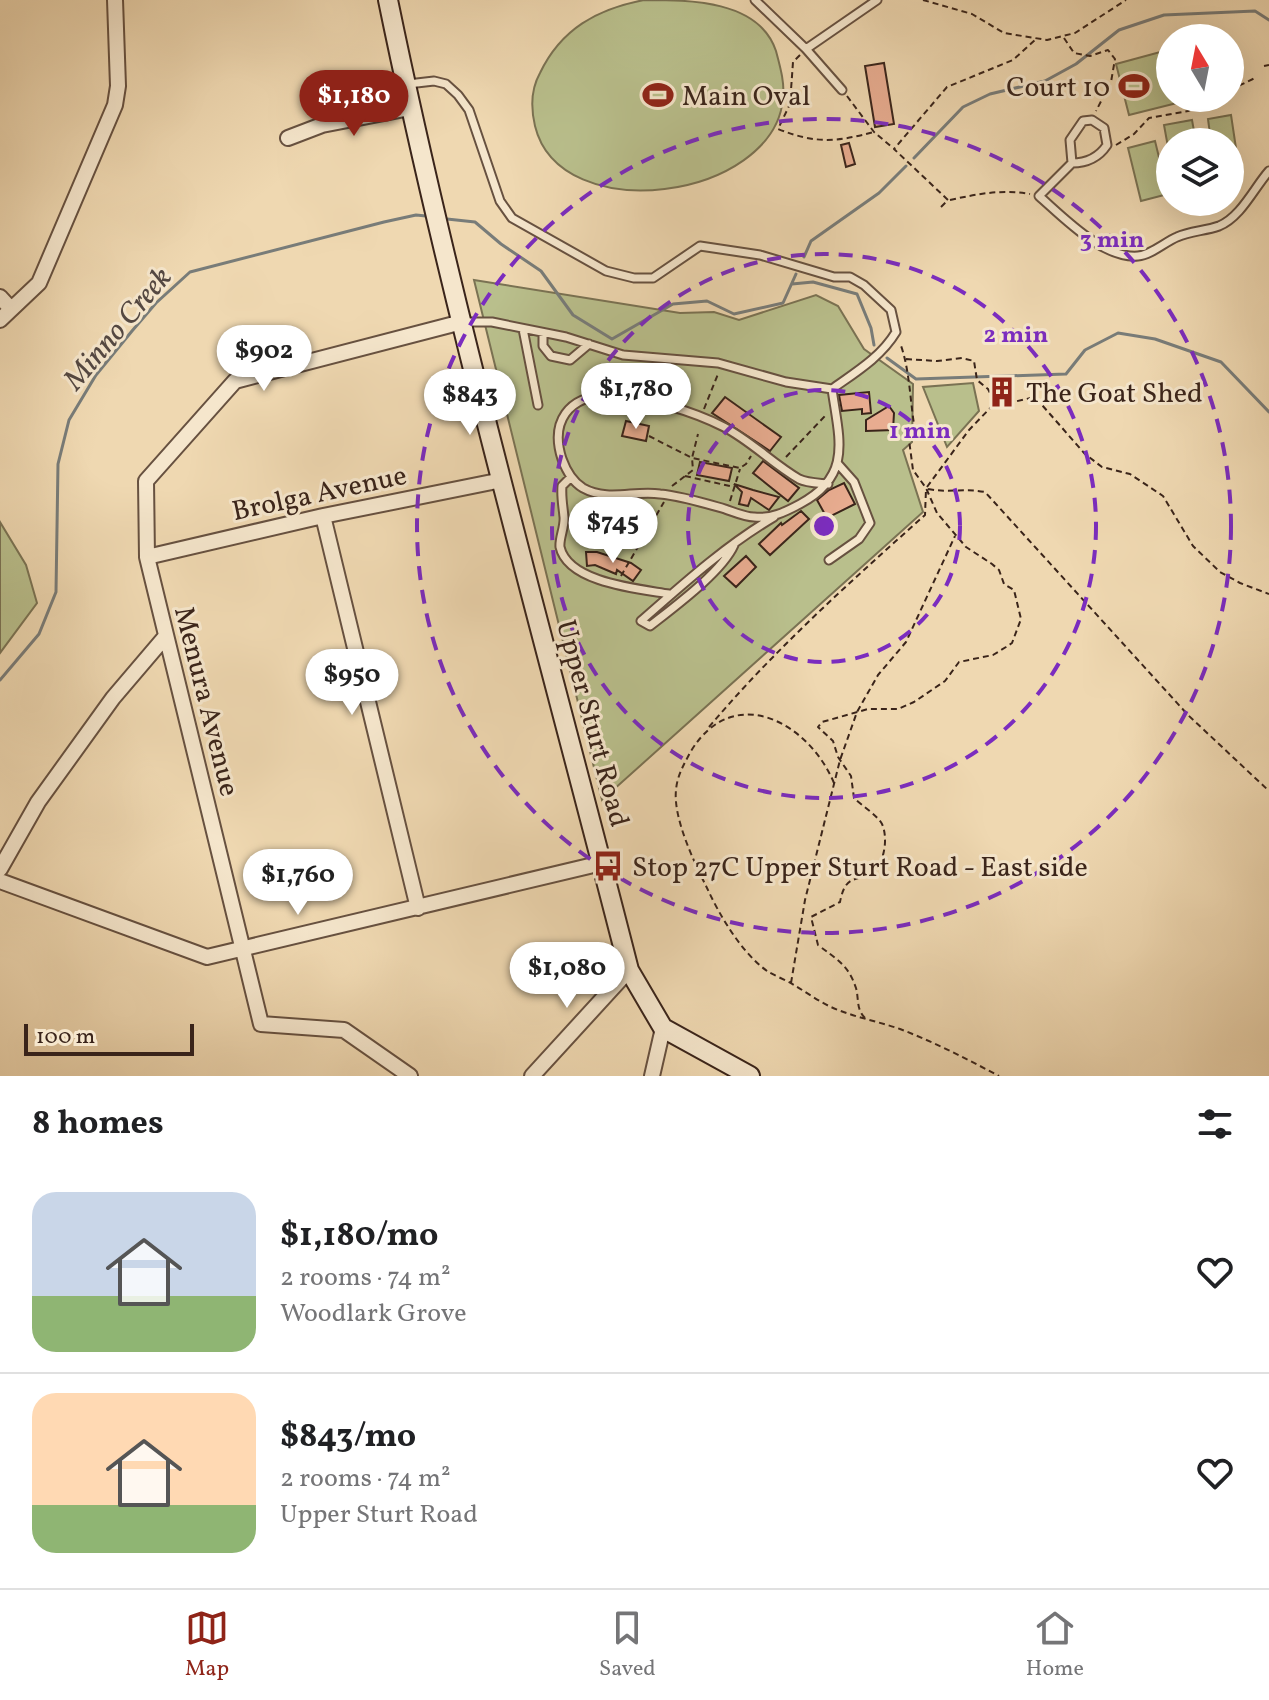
<!DOCTYPE html>
<html lang="en">
<head>
<meta charset="utf-8">
<style>
  :root { --surface:#fff; --page:#f6f6f6; --text:#202124; --muted:#757577; --line:#e0e0e0; --accent:#8f2418 }
  body { margin:0; font-family:Vollkorn,serif; background:var(--page); color:var(--text); height:100vh; display:flex; flex-direction:column; font-size:30px; white-space:nowrap }
  * { box-sizing:border-box; margin:0 }
  p { font-size:26px; color:var(--muted) }
  .icon { flex:none; width:44px; height:44px; fill:none; stroke:currentColor; stroke-width:2; stroke-linecap:round; stroke-linejoin:round }
  .map { position:relative; height:1076px; overflow:hidden }
  .side { display:flex; flex-direction:column; background:var(--surface); flex:1 }
  .side>* { flex:none }
  .needle { width:52px; rotate:350deg }
  .controls { position:absolute; left:1156px; top:24px; display:grid; gap:16px }
  .controls a { display:grid; place-items:center; width:88px; height:88px; border-radius:50%; background:var(--surface); box-shadow:0 8px 32px #0002; font-size:40px }
  .scale { position:absolute; left:24px; bottom:20px; width:170px; box-sizing:border-box; padding-left:8px; border:4px solid #3a241a; border-top:0; font-size:22px; line-height:28px; white-space:nowrap; color:#3a241a; -webkit-text-stroke:6px #f5e6cc; paint-order:stroke }
  .price { position:absolute; translate:-50% -68px; padding:0 18px; border-radius:28px; background:#fff; color:#222; font-size:26px; line-height:52px; filter:drop-shadow(0 2px 4px #0008) }
  .price::after { content:''; position:absolute; left:50%; top:48px; width:24px; height:18px; margin-left:-12px; background:inherit; clip-path:polygon(0 0,100% 0,50% 100%) }
  .price.selected { background:var(--accent); color:#fff }
  ul { padding:0; list-style:none }
  li { display:flex; align-items:center; gap:24px; height:200px; padding:0 32px }
  li+li { border-top:2px solid var(--line) }
  li span { display:grid; place-items:center; flex:none; width:224px; height:160px; border-radius:24px; color:#555 }
  li>.icon { margin-inline-start:auto }
  span .icon { width:96px; height:96px; fill:#fffc; stroke-width:1 }
  li b { font-size:34px }
  h2 { display:flex; justify-content:space-between; align-items:center; height:96px; padding:0 32px; font-size:34px }
  .menu { display:flex; justify-content:space-around; align-items:center; height:112px; border-top:2px solid var(--line); background:var(--surface); font-size:22px; color:var(--muted) }
  .menu a { display:grid; justify-items:center; gap:4px }
  .menu .selected { color:var(--accent) }
  .map>svg:first-child { display:block }
  .green { fill:#b9bf8c; stroke:#7a7253; stroke-width:2 }
  .lines { fill:none; stroke-linecap:round; stroke-linejoin:round }
  .stream { stroke:#787c79; stroke-width:3 }
  .building { fill:#e8ac90; stroke:#3a241a; stroke-width:2 }
  .service-casing { stroke:#675140; stroke-width:11 }
  .minor-casing { stroke:#675140; stroke-width:18 }
  .secondary-casing { stroke:#3a241a; stroke-width:22 }
  .path { stroke:#3a241a; stroke-width:2; stroke-dasharray:6 4; stroke-linecap:butt }
  .service { stroke:#f5e6cc; stroke-width:7 }
  .minor { stroke:#f5e6cc; stroke-width:14 }
  .secondary { stroke:#f5e6cc; stroke-width:18 }
  .ring { fill:none; stroke:#7b2cbf; stroke-width:4; stroke-dasharray:14 10 }
  .labels { text-anchor:middle; stroke-width:6; stroke-linejoin:round; paint-order:stroke }
  .poi-label { font-size:28px; fill:#3a241a; stroke:#f5e6cc; text-anchor:start }
  .street-label { font-size:28px; fill:#3a241a; stroke:#f5e6cc }
  .water-label { font-size:30px; font-style:italic; fill:#544842; stroke:#f5e6cc }
  .centre { fill:#7b2cbf; stroke:#f5e6cc; stroke-width:4 }
  .ring-label { font-size:24px; text-anchor:middle; font-weight:bold; fill:#7b2cbf; stroke:#f5e6cc; stroke-width:6; stroke-linejoin:round; paint-order:stroke }
</style>
</head>
<body>
<div class="map">
<svg width="1269" height="1076" viewBox="0 0 1269 1076">
  <rect width="100%" height="100%" fill="#efd8b1"/>
  <filter id="stains"><feTurbulence type="fractalNoise" baseFrequency=".0025" numOctaves="4"/><feColorMatrix values="0 0 0 0 .2 0 0 0 0 .09 0 0 0 0 .02 0 0 0 .5 -.17"/></filter>
  <radialGradient id="worn" r=".72"><stop offset=".6" stop-color="#630" stop-opacity="0"/><stop offset="1" stop-color="#630" stop-opacity=".3"/></radialGradient>
  <!-- green -->
  <path class="green" d="M644 0C690 0 759 0 776 51 780 66 785 83 783 99 773 200 560 229 535 126 531 109 531 89 540 73 561 29 597 9 644 0Z
    M1164 51 1170 76V98H1176L1177 103 1129 115 1116 64Z
    M1231 115 1239 168 1230 170V142H1211L1208 119Z
    M1192 120 1196 142H1170V158L1164 125Z
    M1155 141 1168 194 1141 201 1128 148Z
    M474 280 680 313 714 312 739 320 816 295 838 306 864 349 913 384 912 442 903 450 923 512 602 800Z
    M973 383 979 411 947 447 923 387Z
    M0 522 26 565 37 603 0 653Z"/>
  <g class="lines">
    <!-- stream -->
    <path class="stream" d="M914 158 963 107 990 94 1045 81 1076 64 1119 30 1164 15 1255 11 1269 20
      M447 219 475 222 501 244 541 271 573 315 612 339 673 304 707 301 734 314 783 303 796 274
      M804 257 811 241 879 193 906 166
      M792 284 813 282 857 294 871 328 874 345
      M887 358 916 379 1066 374 1085 350 1118 333 1155 339 1221 362 1269 412
      M0 680 39 634 56 592 58 464 69 420 96 375 132 331 156 303 190 272 384 222 416 215 426 216"/>
  </g>
  <!-- building -->
  <path class="building" d="M884 63 894 124 875 127 865 66Z
    M849 143 855 164 846 167 841 145Z
    M1006 382 1007 385 1009 384 1012 397 993 398 991 385Z
    M869 392 871 413 862 414V409L842 411 839 395Z
    M725 397 781 437 770 451 712 413Z
    M889 406 894 413 893 430 866 431V420Z
    M626 421 649 426 646 441 622 436Z
    M763 461 799 488 788 501 753 473Z
    M700 462 732 468 729 481 697 475Z
    M844 483 855 504 827 518 817 500 829 490Z
    M734 484 753 490 779 497 769 510 751 498 748 506 739 504 742 492Z
    M801 511 809 519 770 555 759 544 781 523 782 525Z
    M586 552H597L631 563 641 570 633 581 617 570 616 574 595 565 587 566Z
    M746 556 756 567 736 587 724 576Z"/>
  <g class="lines">
    <!-- service casing -->
    <g class="service-casing">
      <path id="service" d="M755 0 806 49 842 90
        M806 49 877 0
        M408 84 434 81 446 84 458 95 469 110 500 201 512 218 606 271 634 278H653L700 246 760 255 834 277H850L864 285 891 310 896 332C881 357 856 372 832 389
        M1072 163 1070 140 1083 121 1092 120 1104 128 1107 145C1099 157 1087 163 1072 163L1039 196C1063 217 1103 259 1138 256 1151 255 1165 242 1177 237 1190 231 1205 231 1219 226 1241 217 1254 188 1269 171
        M462 322H492L566 337 623 355 718 363 786 382 832 389
        M523 329 538 405
        M543 333V346L551 356 570 360 589 344
        M571 477 562 486C561 497 563 506 564 517 565 527 559 538 560 547 568 583 640 589 669 594
        M828 484C819 483 807 483 799 479 773 464 751 441 724 427 695 412 641 395 608 395 568 396 550 422 562 459 566 470 573 482 583 488 608 502 634 490 660 494 682 496 704 503 725 509 734 512 745 517 754 517 771 519 785 512 800 504 853 476 839 439 832 389
        M734 545C722 572 674 607 650 626L641 621C683 584 725 546 774 517
        M829 560 859 539 870 523 854 482 838 464"/>
    </g>
    <!-- minor casing -->
    <g class="minor-casing">
      <path id="minor" d="M288 138 322 125 410 108
        M0 297 11 309
        M0 320 39 283 115 105 118 86 115 0
        M323 516 418 908
        M147 557 323 516 502 480
        M0 869 38 802 113 698 165 637
        M0 881 207 957 602 863
        M410 1076 344 1030 261 1024 147 557 146 481 235 381 462 322
        M532 1076 629 970
        M652 1076 663 1028"/>
    </g>
    <!-- secondary casing -->
    <g class="secondary-casing">
      <path id="secondary" d="M388 0C455 326 547 648 629 970L663 1028 750 1076"/>
    </g>
    <!-- path -->
    <path class="path" d="M923 0 972 14 1004 33 1047 40 1075 33 1126 0
      M1064 38 1074 53 1090 56 1108 50 1115 59 1111 82 1096 111
      M800 55 793 62 790 104 778 129C816 144 836 142 874 132
      M1264 66 1269 65
      M1230 90 1255 78
      M847 96 874 132 893 148
      M1116 145 1134 134 1149 118 1188 111 1214 98
      M950 200C977 194 1002 189 1030 194
      M941 207 948 200 894 149 947 87 1013 60 1035 40
      M906 359 937 361 962 358 974 361 977 380 988 389 995 403H1009L1035 397 1085 454 1102 467 1130 474 1163 496 1193 546 1220 572 1240 583 1269 594
      M704 409 718 374
      M649 436 692 458 740 468 746 464 751 456
      M786 457 825 416
      M685 476 734 487
      M672 486 693 470 692 458 698 434
      M927 487 969 430 995 403
      M928 489C948 493 965 488 985 492L1188 715 1269 791
      M730 501 740 469
      M621 576 664 502
      M709 727C774 650 850 582 925 515L926 489
      M834 783C809 723 734 681 691 751 684 764 677 776 676 790 673 818 694 862 707 888 720 916 741 952 767 971 775 976 786 980 794 985 806 992 818 1001 831 1007 853 1017 877 1021 900 1029 934 1042 967 1059 999 1076
      M791 983 805 900 840 760 857 712 878 675 906 642 955 536
      M865 1018C856 1009 859 999 856 988 848 964 836 959 818 945L811 917 840 902C846 871 858 884 874 871 885 861 888 837 882 824 877 815 861 805 854 798L851 776 838 757 833 741 818 727 822 722 868 709H898L914 702 945 681 959 662 993 655 1006 647 1012 643 1021 619 1014 590 1004 584 999 570 992 564 966 547 937 513 926 488 913 470 909 440 915 430C910 403 910 369 900 343"/>
    <!-- service -->
    <use href="#service" class="service"/>
    <!-- minor -->
    <use href="#minor" class="minor"/>
    <!-- secondary -->
    <use href="#secondary" class="secondary"/>
  </g>
  <!-- distance rings -->
  <g class="ring">
    <circle cx="824" cy="526" r="136"/>
    <circle cx="824" cy="526" r="272"/>
    <circle cx="824" cy="526" r="407"/>
  </g>
  <!-- icons -->
  <defs>
    <g id="stadium-bare" transform="scale(2.4)"><path d="M0-5a6.5 5 0 1 0 0 10a6.5 5 0 1 0 0-10ZM-3.5-1.8h7v3.6h-7Z" fill="#8f2418" stroke="#f5e6cc" stroke-width="2.5" paint-order="stroke"/></g>
    <g id="building-bare" transform="scale(2.4)"><path d="M-4-6H4V6H1V3H-1V6H-4ZM-2.5-4.3h1.7v1.8h-1.7ZM.8-4.3h1.7v1.8H.8ZM-2.5-1h1.7V.8h-1.7ZM.8-1h1.7V.8H.8Z" fill="#8f2418" stroke="#f5e6cc" stroke-width="2.5" paint-order="stroke"/></g>
    <g id="bus-bare" transform="scale(2.4)"><path d="M-5-6H5V4H4V6H2V4H-2V6H-4V4H-5ZM-3.5-4V0h7V-4ZM-3.5 1.2v1.5H-2V1.2ZM2 1.2v1.5H3.5V1.2Z" fill="#8f2418" stroke="#f5e6cc" stroke-width="2.5" paint-order="stroke"/></g>
  </defs>
  <g fill-rule="evenodd">
    <use href="#stadium-bare" x="1134" y="86"/>
    <use href="#stadium-bare" x="658" y="95"/>
    <use href="#building-bare" x="1002" y="392"/>
    <use href="#bus-bare" x="608" y="866"/>
  </g>
  <g class="labels">
    <!-- poi labels -->
    <g class="poi-label">
      <text x="1110" y="96" text-anchor="end">Court 10</text>
      <text x="682" y="105">Main Oval</text>
      <text x="1026" y="402">The Goat Shed</text>
      <text x="632" y="876">Stop 27C Upper Sturt Road - East side</text>
    </g>
    <!-- street labels -->
    <g class="street-label">
      <text transform="translate(319 492) rotate(-12)" y="10">Brolga Avenue</text>
      <text transform="translate(208 701) rotate(76)" y="10">Menura Avenue</text>
      <text transform="translate(594 723) rotate(75)" y="10">Upper Sturt Road</text>
    </g>
    <!-- water labels -->
    <g class="water-label">
      <text transform="translate(117 328) rotate(-50)" y="10">Minno Creek</text>
    </g>
  </g>
  <circle cx="824" cy="526" r="12" class="centre"/>
  <g class="ring-label">
    <text x="1112" y="247">3 min</text>
    <text x="1016" y="342">2 min</text>
    <text x="920" y="438">1 min</text>
  </g>
  <rect width="100%" height="100%" filter="url(#stains)"/>
  <rect width="100%" height="100%" fill="url(#worn)"/>
</svg>
<div class="controls">
<a><svg class="needle" viewBox="-14 -14 28 28"><path d="M0-13l5 13h-10z" fill="#e53935"/><path d="M0 13l5-13h-10z" fill="#757577"/></svg></a>
<a><svg class="icon" aria-label="layers" viewBox="0 0 24 24"><path d="M12 4l9 5-9 5-9-5zM3 14l9 5 9-5"/></svg></a>
</div>
<div class="scale">100 m</div>
<b class="price selected" style="left:354px;top:138px">$1,180</b>
<b class="price" style="left:264px;top:393px">$902</b>
<b class="price" style="left:636px;top:431px">$1,780</b>
<b class="price" style="left:470px;top:437px">$843</b>
<b class="price" style="left:613px;top:565px">$745</b>
<b class="price" style="left:352px;top:717px">$950</b>
<b class="price" style="left:298px;top:917px">$1,760</b>
<b class="price" style="left:567px;top:1010px">$1,080</b>
</div>
<section class="side">
<h2>8 homes<svg class="icon" aria-label="filters" viewBox="0 0 24 24"><path d="M4 7h16M4 17h16"/><circle cx="9" cy="7" r="2"/><circle cx="15" cy="17" r="2"/></svg></h2>
<ul>
<li><span style="background:linear-gradient(#c9d6e8 65%,#8fb573 0)"><svg class="icon" aria-label="home" viewBox="0 0 24 24"><path d="M3 11l9-7 9 7M6 9v11h12V9"/></svg></span><div><b>$1,180/mo</b><p>2 rooms · 74 m²</p><p>Woodlark Grove</p></div><svg class="icon" aria-label="heart" viewBox="0 0 24 24"><path d="M12 20l-8-8c-3-5 5-10 8-4 3-6 11-1 8 4z"/></svg></li>
<li><span style="background:linear-gradient(#ffd9b3 70%,#8fb573 0)"><svg class="icon" aria-label="home" viewBox="0 0 24 24"><path d="M3 11l9-7 9 7M6 9v11h12V9"/></svg></span><div><b>$843/mo</b><p>2 rooms · 74 m²</p><p>Upper Sturt Road</p></div><svg class="icon" aria-label="heart" viewBox="0 0 24 24"><path d="M12 20l-8-8c-3-5 5-10 8-4 3-6 11-1 8 4z"/></svg></li>
</ul>
</section>
<nav class="menu">
<a class="selected"><svg class="icon" aria-label="map" viewBox="0 0 24 24"><path d="M3 6l6-2 6 2 6-2v14l-6 2-6-2-6 2zM9 4v14M15 6v14"/></svg>Map</a>
<a><svg class="icon" aria-label="saved" viewBox="0 0 24 24"><path d="M7 4h10v16l-5-4-5 4z"/></svg>Saved</a>
<a><svg class="icon" aria-label="home" viewBox="0 0 24 24"><path d="M3 11l9-7 9 7M6 9v11h12V9"/></svg>Home</a>
</nav>
</body>
</html>
